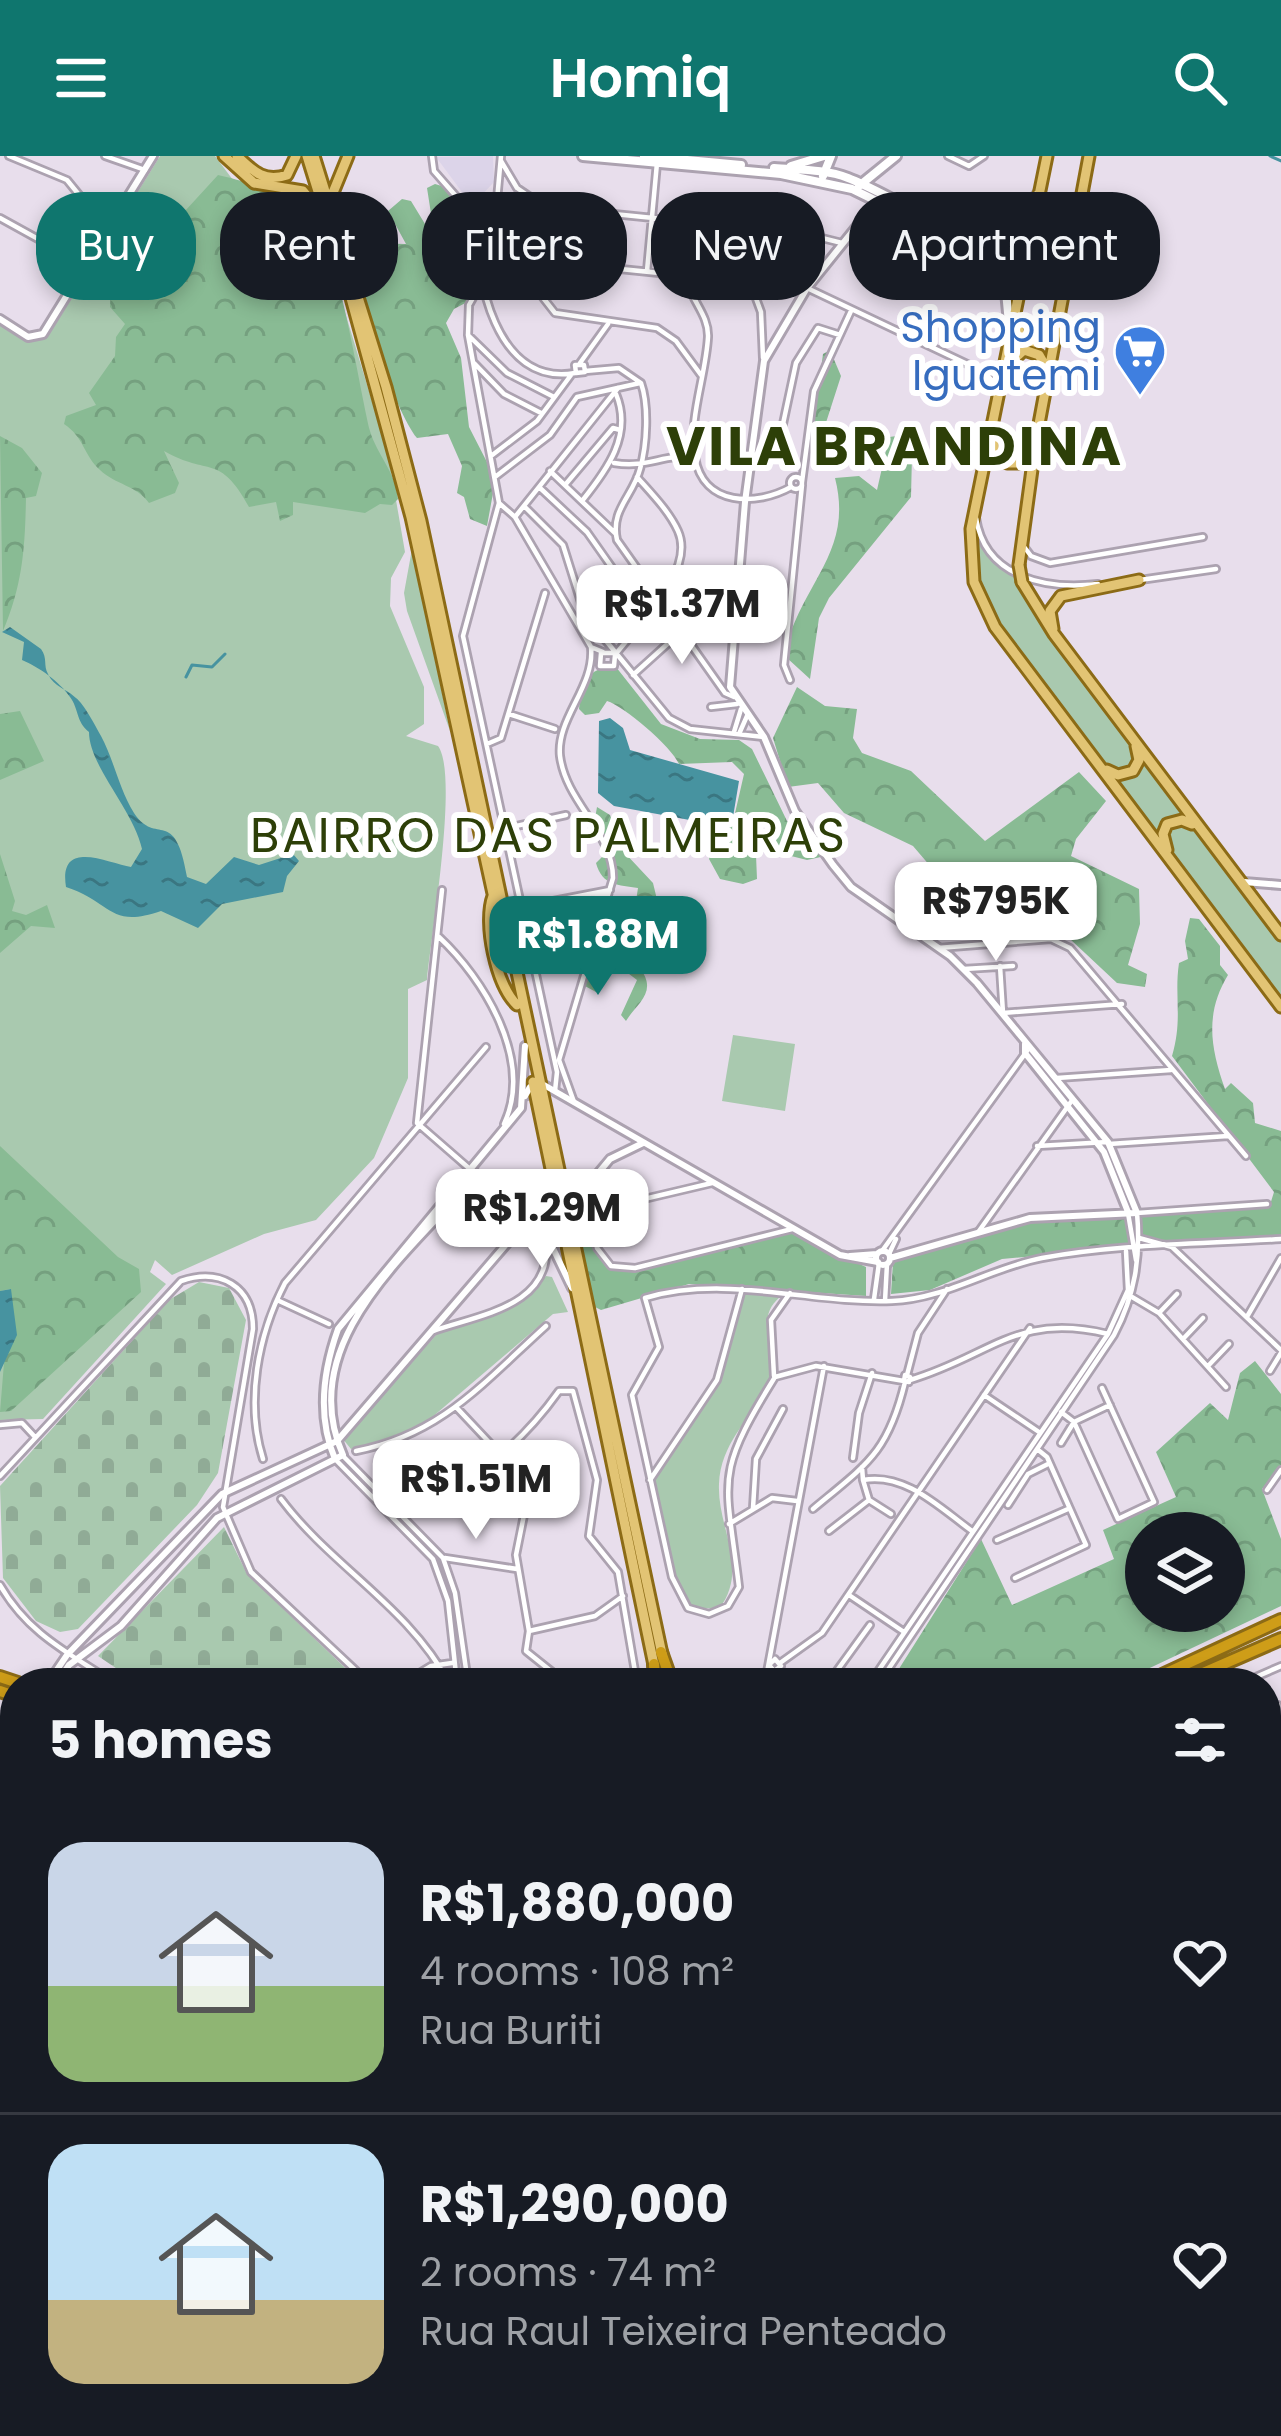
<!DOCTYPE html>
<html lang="en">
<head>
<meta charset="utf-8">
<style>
  :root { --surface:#171b24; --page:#20242c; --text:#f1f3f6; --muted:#9ea1a6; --line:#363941; --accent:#0f766e }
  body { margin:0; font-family:Poppins,sans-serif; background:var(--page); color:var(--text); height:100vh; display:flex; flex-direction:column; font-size:45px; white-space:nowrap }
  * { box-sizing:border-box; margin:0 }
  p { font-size:39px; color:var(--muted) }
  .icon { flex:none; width:66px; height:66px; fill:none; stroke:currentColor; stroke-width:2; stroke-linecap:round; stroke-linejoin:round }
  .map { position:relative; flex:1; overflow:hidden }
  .details { position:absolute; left:0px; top:1512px; width:1281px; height:768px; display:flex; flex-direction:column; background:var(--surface); border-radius:48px 48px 0 0; box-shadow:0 6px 18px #0003 }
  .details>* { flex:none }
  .banner { position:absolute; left:36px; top:36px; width:1209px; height:108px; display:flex; gap:24px }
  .tools { position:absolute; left:1125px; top:1356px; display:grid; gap:24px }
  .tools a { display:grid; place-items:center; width:120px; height:120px; border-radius:50%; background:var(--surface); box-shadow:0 6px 18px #0003; font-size:60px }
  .price { position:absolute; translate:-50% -102px; padding:0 27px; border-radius:24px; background:#fff; color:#222; font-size:39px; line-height:78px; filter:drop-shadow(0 3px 6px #0008) }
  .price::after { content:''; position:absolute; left:50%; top:72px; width:36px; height:27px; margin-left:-18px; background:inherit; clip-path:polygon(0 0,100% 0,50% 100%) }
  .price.on { background:var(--accent); color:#fff }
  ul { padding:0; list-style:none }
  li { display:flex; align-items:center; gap:36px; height:300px; padding:0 48px }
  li+li { border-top:3px solid var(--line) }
  li span { display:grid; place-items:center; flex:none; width:336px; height:240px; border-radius:36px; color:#555 }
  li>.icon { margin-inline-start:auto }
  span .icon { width:144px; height:144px; fill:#fffc; stroke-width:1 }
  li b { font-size:51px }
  h2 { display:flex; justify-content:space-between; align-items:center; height:144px; padding:0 48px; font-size:51px }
  .pill { padding:0 42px; border-radius:48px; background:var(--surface); box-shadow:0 6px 18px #0003; font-size:42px; line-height:108px }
  .pill.on { background:var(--accent); color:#fff }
  header { display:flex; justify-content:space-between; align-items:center; height:156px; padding:0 48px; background:var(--accent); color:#fff; font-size:54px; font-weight:600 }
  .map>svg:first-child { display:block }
  .education { fill:#dcd4e9 }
  .green { fill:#a9c9af }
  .forest { fill:url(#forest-crowns); fill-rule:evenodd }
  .cemetery { fill:url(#cemetery-stones) }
  .water { fill:url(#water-ripples) }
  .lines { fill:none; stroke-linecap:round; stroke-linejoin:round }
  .stream { stroke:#4793a0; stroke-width:3 }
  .minor-casing { stroke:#aca2b0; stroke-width:10 }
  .tertiary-casing { stroke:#aca2b0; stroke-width:12 }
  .secondary-casing { stroke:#aca2b0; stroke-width:14 }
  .primary-casing { stroke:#8c6b16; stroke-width:15 }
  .motorway-casing { stroke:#8c6b16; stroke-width:16 }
  .minor { stroke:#fff; stroke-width:4.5 }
  .tertiary { stroke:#fff; stroke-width:6 }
  .secondary { stroke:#fff; stroke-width:8 }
  .primary { stroke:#e2c474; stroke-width:9 }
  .motorway { stroke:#ce9d18; stroke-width:10 }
  .primary-bridge-casing { stroke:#8c6b16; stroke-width:15; stroke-linecap:butt }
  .primary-bridge { stroke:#e2c474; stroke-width:9 }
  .labels { text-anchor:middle; stroke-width:12; stroke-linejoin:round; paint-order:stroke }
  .shop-label { font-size:42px; fill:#366cbe; stroke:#fff; text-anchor:end }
  .quarter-label { font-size:48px; letter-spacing:3px; fill:#2d3f08; stroke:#fff }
  .district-label { font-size:54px; font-weight:bold; letter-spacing:3px; fill:#2d3f08; stroke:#fff }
</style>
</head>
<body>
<header><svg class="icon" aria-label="menu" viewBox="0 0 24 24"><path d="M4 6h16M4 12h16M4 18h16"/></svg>Homiq<svg class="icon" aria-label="search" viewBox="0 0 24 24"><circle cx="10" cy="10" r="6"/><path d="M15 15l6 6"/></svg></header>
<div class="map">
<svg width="1281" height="2280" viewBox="0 0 1281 2280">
  <defs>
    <pattern id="forest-crowns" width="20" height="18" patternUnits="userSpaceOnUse" patternTransform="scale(3)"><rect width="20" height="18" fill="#89bb94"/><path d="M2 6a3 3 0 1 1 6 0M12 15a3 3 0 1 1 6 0" fill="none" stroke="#75a07f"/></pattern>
    <pattern id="cemetery-stones" width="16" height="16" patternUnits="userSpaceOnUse" patternTransform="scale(3)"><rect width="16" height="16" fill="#a9c9af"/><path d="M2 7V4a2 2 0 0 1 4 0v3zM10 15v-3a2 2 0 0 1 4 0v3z" fill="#90ab96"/></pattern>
    <pattern id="water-ripples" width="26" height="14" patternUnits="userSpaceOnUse" patternTransform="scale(3)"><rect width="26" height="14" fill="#4793a0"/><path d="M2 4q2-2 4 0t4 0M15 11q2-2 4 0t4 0" fill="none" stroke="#3a7681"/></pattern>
  </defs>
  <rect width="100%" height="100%" fill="#e8deec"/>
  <!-- education -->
  <path class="education" d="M493 0 494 26 479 42 465 40 436 1Z
    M614 444 635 467 616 488 591 464Z"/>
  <!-- green -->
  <path class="green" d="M160 0H215L236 28 299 47 317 64 388 298 405 396 391 422 390 450 424 531V568L406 580 438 590C459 618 431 781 427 824L408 833V922L374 1002 316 1064 264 1078 172 1119 155 1104 150 1116 166 1128 43 1263 0 1264V168L29 186 50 177Z
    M975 375C986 397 1007 407 1017 423 1052 482 1092 538 1134 592L1131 612 1109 611 994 462 975 420Z
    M412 393 450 575 407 455 404 437Z
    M1141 598 1186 656 1165 663 1158 680 1114 623 1130 620Z
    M1176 665 1197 675 1281 786V841L1167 689 1165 676Z
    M733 879 795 888 785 955 722 945Z
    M546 1120 552 1121 568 1156 553 1158 410 1280 351 1293 342 1282 438 1177 526 1143Z
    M744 1136 780 1141C753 1163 778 1194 770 1220 759 1259 721 1280 719 1328 717 1372 750 1412 719 1453L689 1451 674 1421 652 1324 718 1226 731 1164Z
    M1266 2160 1281 2208V2263L1232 2280H1062L1060 2265H1266Z
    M373 2265H450L444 2280H372Z"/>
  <!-- forest -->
  <path class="forest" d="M218 19C245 25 293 39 311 59 338 88 359 231 370 275 377 299 396 316 398 343L392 349 380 348 365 357 293 346V359L280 365 276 346 249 351C219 296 209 321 164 295L179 327 175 337 149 347C136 329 116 329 100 314 84 300 84 281 64 268L66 260 96 249 89 237 115 200 116 181 125 168 110 151 111 123 134 46 149 54 153 50 174 67Z
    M435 28 452 33 470 96 471 144 454 153 446 167 461 202 469 271 489 310 493 337 487 370 470 363 464 341 457 337 462 310 448 278 417 282C392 250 351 126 360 87L406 88 388 55 402 43 411 45 425 68 432 64 427 32Z
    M830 194 841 220 822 279 811 285 823 198Z
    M0 280 22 292 42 317 36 340 26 342C25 391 23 428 3 475Z
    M897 280 912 299 911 341 829 442 819 462 810 523 787 502 788 484C808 422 853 392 835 322L859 320 877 334 889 281Z
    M616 511 661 568 700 583 739 584 752 593 787 665 824 680 830 699 807 704 775 696 766 666 752 662 741 674 756 699 757 723 743 728 720 723 709 703 715 679 733 666 744 618 732 606 679 608C671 590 624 550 607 545L599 557 585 559 579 553C582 528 587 510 616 511Z
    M797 531 825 550 857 553 853 582 862 597 911 615 985 685 1079 616 1106 645 1076 683 1071 700 1139 733 1140 768 1128 809 1147 818 1145 831 1117 827 1070 783 916 730 937 718 913 690 844 657 818 627 788 631 773 582Z
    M20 555 44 605 0 624V558Z
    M597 651 610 659 624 696 653 727 661 760 673 770 666 783 649 782 639 811C659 836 637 847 626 865L621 859 637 824 612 805 596 836 583 829 610 744 622 761 635 751 638 732C619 729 602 730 596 707L604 699 593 674Z
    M0 698 15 745 12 755 26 759 47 749 55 772 31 770 0 797Z
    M1190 762 1199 763 1220 790V809L1228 819C1205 857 1210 891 1225 933L1231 927 1253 947 1255 967 1281 975V1079L1002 1103 930 1134 891 1138 893 1106 1031 1064 1269 1052 1274 1036 1172 900C1183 863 1174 841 1179 807L1188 803 1185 785Z
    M0 990 118 1101 139 1113 141 1136 11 1255 0 1256 10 1133 0 1135Z
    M588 1075C598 1102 602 1115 633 1115L792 1077 866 1111V1140L689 1128 601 1154 591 1149 577 1079Z
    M1255 1205 1281 1238V1311L1262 1333 1281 1383V1450L1118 1527H890L981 1383 1012 1449 1114 1403 1103 1374 1176 1341 1156 1296 1210 1247 1228 1264 1240 1217ZM1146 1377H1224V1455H1146Z
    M0 1565H15V1605L2 1664 15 1673V1703L0 1691Z
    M1281 1897V2116L1266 2121V1921Z
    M15 1917V2027L0 2029V1920Z
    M0 2200 15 2224V2265H43L31 2277 0 2280Z"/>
  <!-- cemetery -->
  <path class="cemetery" d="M199 1126 229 1132 246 1164 218 1317 197 1349 78 1473 60 1476 36 1465 3 1422 0 1330 169 1144Z
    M224 1371 247 1418 361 1527H138L98 1500Z"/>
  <!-- water -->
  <path class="water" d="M10 471 41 493C48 503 43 509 48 518 54 531 67 533 76 542 84 548 95 569 101 580 114 604 119 633 134 657 156 691 175 649 187 721L206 728 234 701 259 709 293 698 299 705 287 720 283 736 222 748 198 772 161 755C109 773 112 746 66 731 58 681 110 708 131 711L142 693C133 653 89 610 89 576 76 566 79 553 70 541 60 526 39 511 22 504L24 486 2 476Z
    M610 562 623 572 630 594 739 625 732 667 722 670 614 650 598 637 599 565Z
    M11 1133 17 1179 0 1216V1135Z"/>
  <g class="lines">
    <!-- stream -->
    <path class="stream" d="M1270 0 1281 5
      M186 521 192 509 212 511 225 498"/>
    <!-- minor casing -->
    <g class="minor-casing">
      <path id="minor" d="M105 0 145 14
        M432 0 434 15 476 63 532 104 807 132 982 215 999 231
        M948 0 969 10 984 0
        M501 5 517 32 545 51 802 77 842 87
        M0 62 49 89 61 81 80 40 67 24 9 0
        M476 63C475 120 495 231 575 217
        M494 77 501 0
        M532 104 537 134 555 157 657 172 676 185 701 219
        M647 115 657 7
        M661 118 687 135
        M687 121C689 143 709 158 708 181 706 219 688 264 695 301 703 351 757 350 791 331
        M483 124 469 149 468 179 499 347 463 480 557 916 555 935
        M750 126 761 156 763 202
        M468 179 507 217 554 241
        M474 207 504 238 541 257
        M580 207 608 168
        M575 209H584L585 216 576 217Z
        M585 215 619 212 641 227C649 250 647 289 640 313 633 340 610 354 617 384L725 537 734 541
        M780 282 796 207 818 172 840 179
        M491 300 537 265 571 219
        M614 307C649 313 665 296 695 302
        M550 315 615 377
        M790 327a6 6 0 1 1 12 0a6 6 0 1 1-12 0Z
        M495 321 550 279 577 241 640 227
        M802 326 814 235 851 155
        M565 329 613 272 620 274
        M539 331 587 376 646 460
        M582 345C607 314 633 279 616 238
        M499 347 515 361 591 491 603 496
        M525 351 563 389 585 459 669 562 690 573 764 581
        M515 361 618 232
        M976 362C985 422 1047 434 1098 428
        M1025 392 1031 400 1050 407 1203 381
        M1140 424 1216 413
        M614 497H601L600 510H614L615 499C638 469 696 415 678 375 669 355 651 337 637 321
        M633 519 674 482
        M790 524 784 509 802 329
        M711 551 737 548
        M509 558 555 573
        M734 576 741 553
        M739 578 747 560
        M487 588 501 582 545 437
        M507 672 566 659
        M442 734 417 967 471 1014
        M505 747 517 752 610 734
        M508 771 523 756 608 739
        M439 781C484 823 534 904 504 968
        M938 792 1051 783 1070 792 1246 1000
        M1000 810 1003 857 1122 848
        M964 813 1013 810
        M1057 922 1171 914
        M574 946 559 904 613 722C613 676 566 647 560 600 556 562 595 531 591 491
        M1109 988 1228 980
        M1037 990 1108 986
        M584 1033 597 1092 611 1110 635 1112 792 1073
        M589 1056 712 1027
        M1128 1057 1136 1104
        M979 1075 1073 943
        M1139 1082 1172 1091 1281 1194
        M882 1095 1027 895
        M889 1098 896 1083
        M1132 1141 1159 1157 1226 1231
        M874 1143 879 1107
        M277 1144 329 1168
        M885 1145 887 1108
        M1159 1157 1177 1138
        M1248 1159 1281 1102
        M433 1175C482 1158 553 1150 546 1085
        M1183 1183 1203 1162
        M1208 1210 1229 1188
        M1270 1215 1281 1197
        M905 1219 910 1221 909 1226 904 1225Z
        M907 1219 918 1177 947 1133
        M774 1220 771 1164 790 1137
        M910 1224C991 1200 1016 1156 1108 1178
        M904 1225 816 1210 775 1221C713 1321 726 1321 739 1431L728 1450 709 1458 688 1452 672 1421 632 1239 659 1191 645 1142C727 1118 809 1148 892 1145 945 1143 990 1112 1042 1102 1119 1088 1202 1088 1281 1083
        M984 1239 1039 1276
        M456 1251 502 1300 528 1339 516 1399 529 1475 526 1495 566 1527
        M1061 1256 1074 1266 1118 1363 1154 1346 1102 1232
        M0 1269 22 1267 35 1281
        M1061 1287 1074 1266 1110 1249
        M356 1295C441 1279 484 1226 546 1170
        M344 1301 443 1402 455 1437 468 1527
        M853 1302 859 1257 872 1217
        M263 1303C245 1246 258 1179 285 1127L486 891
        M335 1303 433 1403 448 1445 457 1527
        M862 1311 863 1324C905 1316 940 1352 972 1375
        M0 1320 181 1125C219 1112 253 1129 253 1173L223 1351 251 1416 369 1527
        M650 1324 717 1224 742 1133
        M863 1324 869 1344 891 1358
        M1267 1334 1281 1314
        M281 1343C331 1410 409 1451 449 1527
        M1008 1349 1028 1318 1048 1308
        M753 1352 756 1303 783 1253
        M813 1353C867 1308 888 1297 905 1226
        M401 1359C467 1331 517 1294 559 1235H573L597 1324 589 1380 618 1416 637 1527
        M729 1368 772 1342 797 1345
        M829 1375 869 1344
        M997 1384 1068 1353
        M445 1402 517 1413
        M1015 1422 1086 1389 1047 1301 1037 1293
        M0 1429C28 1478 69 1497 114 1527
        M849 1439 904 1476
        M529 1475 595 1460 623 1440
        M775 1503 781 1510 774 1515 769 1509Z
        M780 1507 822 1477 1030 1172
        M780 1513 790 1527
        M403 1527 431 1510 452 1507
        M728 1527 767 1515
        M765 1527 824 1210
        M828 1527 870 1469
        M870 1527 1108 1178 1128 1134 1126 1095
        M879 1527 1114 1179C1135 1139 1141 1101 1137 1057L1267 1048
        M1242 1527 1281 1510
        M1266 1591 1281 1597
        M1275 1595 1278 1549
        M1275 1648 1281 1642
        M672 2265 679 2280
        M910 2265 916 2280
        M1054 2265 1056 2280
        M535 2280 540 2265
        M983 2280 1033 2265"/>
    </g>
    <!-- tertiary casing -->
    <g class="tertiary-casing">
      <path id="tertiary" d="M877 45 807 132 764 205 745 346 730 531 764 581 795 655 833 709 851 731 950 800 977 827 1108 986 1137 1057 1030 1062 890 1102
        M0 163 28 181 43 178 153 0
        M1244 726 1281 729
        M1025 888V897L1104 996 1128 1056
        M525 940 530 931 544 929 840 1099 878 1106
        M474 1016 550 1086 572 1132
        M876 1102a7 7 0 1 1 14 0a7 7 0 1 1-14 0Z
        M850 1100 877 1098
        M335 1303C317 1261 323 1215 338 1173L521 952 525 890
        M48 1527 67 1499 222 1338 337 1285 522 1070 561 1062 610 1003 643 987
        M57 1527 69 1509 121 1470 217 1362 343 1299C293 1186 411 1095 477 1019
        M150 2280V2265"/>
    </g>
    <!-- secondary casing -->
    <g class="secondary-casing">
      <path id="secondary" d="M583 0 781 18 852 33 989 100 1005 125 1009 167
        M644 0 741 9
        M791 10 824 0
        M774 12C798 14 825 13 848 22 906 44 993 117 1037 39
        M823 20 831 0
        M859 30 896 0"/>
    </g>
    <!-- primary casing -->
    <g class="primary-casing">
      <path id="primary" d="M224 0 254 27 303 35 322 58
        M237 0C253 15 264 27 287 19L296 0
        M307 0 325 58
        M314 0 386 231 421 365 662 1498
        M1047 0 971 373 974 426 995 471 1281 851
        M330 44 348 0
        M348 131 411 361 497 756
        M1017 164 1019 177 1034 186 1053 175
        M1003 213 1024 194 1039 199 1047 213
        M993 282 995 297 1007 307H1020L1032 296
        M1019 409 1036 284 1089 0
        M1022 426 1054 478 1281 779
        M1053 473 1050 455 1061 440 1139 424
        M1107 614 1118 619 1133 615 1139 604 1136 590
        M1167 694 1163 678 1167 668 1182 664 1192 668
        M493 740C483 767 496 829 517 849
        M533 926 655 1514
        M832 2265 836 2280
        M844 2265 851 2280"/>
    </g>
    <!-- motorway casing -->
    <g class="motorway-casing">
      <path id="motorway" d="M661 1496 672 1527
        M654 1508 655 1527
        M0 1521 18 1527
        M1145 1527 1281 1464
        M1180 1527 1281 1483
        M0 1535 15 1540
        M475 2280 480 2265
        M490 2280 495 2265"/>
    </g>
    <!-- minor -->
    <use href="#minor" class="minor"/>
    <!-- tertiary -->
    <use href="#tertiary" class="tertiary"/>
    <!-- secondary -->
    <use href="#secondary" class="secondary"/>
    <!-- primary -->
    <use href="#primary" class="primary"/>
    <!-- motorway -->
    <use href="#motorway" class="motorway"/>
    <!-- primary-bridge casing -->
    <g class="primary-bridge-casing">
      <path id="primary-bridge" d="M1019 409 1022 426"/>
    </g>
    <!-- primary-bridge -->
    <use href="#primary-bridge" class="primary-bridge"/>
  </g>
  <!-- icons -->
  <defs>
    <g id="supermarket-pin" transform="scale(2.7)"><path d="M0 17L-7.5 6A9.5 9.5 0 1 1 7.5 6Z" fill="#3f7fe0" stroke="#fff"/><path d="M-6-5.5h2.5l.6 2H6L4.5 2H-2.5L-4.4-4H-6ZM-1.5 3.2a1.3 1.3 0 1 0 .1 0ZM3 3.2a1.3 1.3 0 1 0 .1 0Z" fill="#fff"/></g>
  </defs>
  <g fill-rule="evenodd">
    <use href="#supermarket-pin" x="1140" y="195"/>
  </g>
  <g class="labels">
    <!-- shop labels -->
    <g class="shop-label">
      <text x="1101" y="186">Shopping<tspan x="1101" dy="48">Iguatemi</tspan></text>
    </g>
    <!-- quarter labels -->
    <g class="quarter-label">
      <text x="549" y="696">BAIRRO DAS PALMEIRAS</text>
    </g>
    <!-- district labels -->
    <g class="district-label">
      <text x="895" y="309">VILA BRANDINA</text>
    </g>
  </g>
</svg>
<div class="tools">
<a><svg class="icon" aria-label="layers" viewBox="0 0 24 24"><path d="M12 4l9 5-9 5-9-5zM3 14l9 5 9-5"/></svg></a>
</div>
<b class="price" style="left:682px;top:511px">R$1.37M</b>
<b class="price" style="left:996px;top:808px">R$795K</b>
<b class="price on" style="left:598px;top:842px">R$1.88M</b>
<b class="price" style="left:542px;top:1115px">R$1.29M</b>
<b class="price" style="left:476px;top:1386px">R$1.51M</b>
<div class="banner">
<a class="pill on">Buy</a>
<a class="pill">Rent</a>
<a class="pill">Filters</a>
<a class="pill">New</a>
<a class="pill">Apartment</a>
</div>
<section class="details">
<h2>5 homes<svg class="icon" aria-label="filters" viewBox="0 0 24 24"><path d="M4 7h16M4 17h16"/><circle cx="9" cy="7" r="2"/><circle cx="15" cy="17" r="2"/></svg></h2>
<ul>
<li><span style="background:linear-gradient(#c9d6e8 60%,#8fb573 0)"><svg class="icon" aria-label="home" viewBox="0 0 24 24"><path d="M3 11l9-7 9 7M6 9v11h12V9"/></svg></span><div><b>R$1,880,000</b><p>4 rooms · 108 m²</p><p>Rua Buriti</p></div><svg class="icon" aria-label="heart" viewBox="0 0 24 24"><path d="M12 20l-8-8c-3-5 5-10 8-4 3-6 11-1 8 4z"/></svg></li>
<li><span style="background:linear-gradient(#bfe0f5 65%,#c2b280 0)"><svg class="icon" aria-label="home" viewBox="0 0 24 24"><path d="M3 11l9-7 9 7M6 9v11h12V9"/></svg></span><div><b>R$1,290,000</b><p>2 rooms · 74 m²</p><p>Rua Raul Teixeira Penteado</p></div><svg class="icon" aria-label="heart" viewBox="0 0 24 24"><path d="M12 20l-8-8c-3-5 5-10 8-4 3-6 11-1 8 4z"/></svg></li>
</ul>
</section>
</div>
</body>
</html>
